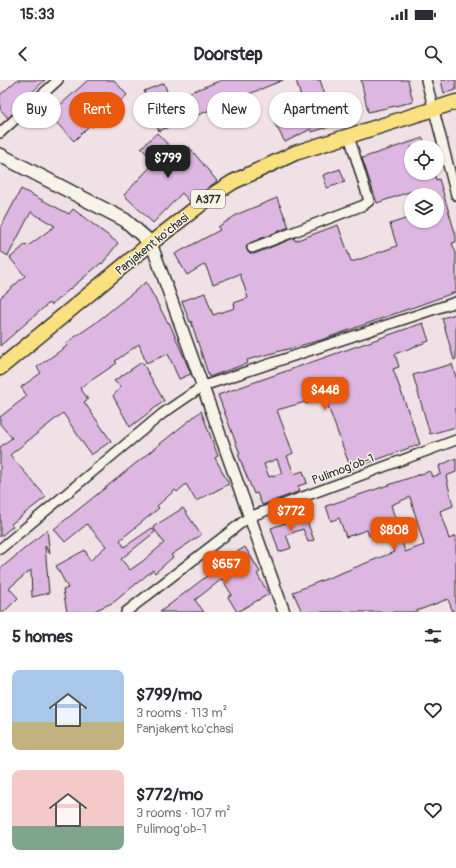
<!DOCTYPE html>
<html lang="en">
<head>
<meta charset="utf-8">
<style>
  :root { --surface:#fff; --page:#f7f7f7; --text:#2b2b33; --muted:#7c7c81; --accent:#ea580c }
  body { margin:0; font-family:Pangolin,sans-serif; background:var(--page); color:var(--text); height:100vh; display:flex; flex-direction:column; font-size:15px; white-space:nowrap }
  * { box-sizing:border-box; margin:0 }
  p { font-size:13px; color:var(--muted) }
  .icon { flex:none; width:22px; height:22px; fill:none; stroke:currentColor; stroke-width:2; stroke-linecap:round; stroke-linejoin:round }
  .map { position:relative; height:532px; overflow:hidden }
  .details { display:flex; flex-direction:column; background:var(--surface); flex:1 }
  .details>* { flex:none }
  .guide { position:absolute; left:12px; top:12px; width:432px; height:36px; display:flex; gap:8px }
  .fabs { position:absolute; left:404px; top:60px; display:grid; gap:8px }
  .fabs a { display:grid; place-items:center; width:40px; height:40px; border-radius:50%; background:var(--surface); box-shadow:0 1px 3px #0004; font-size:20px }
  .price { position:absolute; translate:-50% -34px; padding:0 9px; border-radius:8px; background:var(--accent); color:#fff; font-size:13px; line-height:26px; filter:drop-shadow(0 1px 2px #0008) }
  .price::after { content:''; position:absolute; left:50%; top:24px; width:12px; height:9px; margin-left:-6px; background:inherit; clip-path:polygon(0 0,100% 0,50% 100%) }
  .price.active { background:#222; color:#fff }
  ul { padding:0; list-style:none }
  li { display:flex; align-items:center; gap:12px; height:100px; padding:0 12px }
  li span { display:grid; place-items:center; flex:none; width:112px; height:80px; border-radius:8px; color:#555 }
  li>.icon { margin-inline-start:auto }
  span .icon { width:48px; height:48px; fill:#fffc; stroke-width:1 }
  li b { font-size:17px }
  h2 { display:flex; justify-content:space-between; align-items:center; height:48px; padding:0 12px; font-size:17px }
  .pill { padding:0 14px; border-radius:18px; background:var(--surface); box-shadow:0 1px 3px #0004; font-size:14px; line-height:36px }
  .pill.active { background:var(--accent); color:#fff }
  .status { display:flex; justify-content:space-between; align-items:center; height:28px; padding:0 20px; background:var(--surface); direction:ltr }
  .status svg { height:11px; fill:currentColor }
  header { display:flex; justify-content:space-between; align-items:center; height:52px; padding:0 12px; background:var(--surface); font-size:18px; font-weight:700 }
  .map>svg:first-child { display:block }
  .building { fill:#ddb7e1; stroke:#2b2b2b; fill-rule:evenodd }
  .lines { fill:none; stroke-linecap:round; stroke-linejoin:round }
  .minor-casing { stroke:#2b2b2b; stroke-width:12 }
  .tertiary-casing { stroke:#2b2b2b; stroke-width:14 }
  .secondary-casing { stroke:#2b2b2b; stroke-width:16 }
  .primary-casing { stroke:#2b2b2b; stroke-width:17 }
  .minor { stroke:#f7f3e8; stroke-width:9 }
  .tertiary { stroke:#f7f3e8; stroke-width:11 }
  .secondary { stroke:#f7f3e8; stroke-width:13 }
  .primary { stroke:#fae180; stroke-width:14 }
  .labels { text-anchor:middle; stroke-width:3; stroke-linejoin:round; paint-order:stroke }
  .shield { fill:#f7f3e8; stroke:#686764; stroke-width:1 }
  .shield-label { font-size:11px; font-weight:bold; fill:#2b2b2b }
  .street-label { font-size:12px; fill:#2b2b2b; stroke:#f7f3e8 }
</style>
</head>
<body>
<div class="status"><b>15:33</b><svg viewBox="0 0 49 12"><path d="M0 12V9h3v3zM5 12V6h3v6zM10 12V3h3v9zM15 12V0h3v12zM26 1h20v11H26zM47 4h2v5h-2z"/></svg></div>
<header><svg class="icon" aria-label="back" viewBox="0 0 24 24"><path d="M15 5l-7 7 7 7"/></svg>Doorstep<svg class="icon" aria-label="search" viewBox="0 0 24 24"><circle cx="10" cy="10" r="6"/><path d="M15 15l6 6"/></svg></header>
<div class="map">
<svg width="456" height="532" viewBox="0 0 456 532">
  <rect width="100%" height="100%" fill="#efe1e6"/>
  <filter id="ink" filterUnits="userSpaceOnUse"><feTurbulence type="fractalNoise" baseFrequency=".025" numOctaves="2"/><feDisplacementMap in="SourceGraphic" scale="8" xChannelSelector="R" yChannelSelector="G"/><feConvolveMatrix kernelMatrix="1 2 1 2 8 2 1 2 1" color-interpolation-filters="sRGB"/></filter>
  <g filter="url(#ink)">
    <!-- building -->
    <path class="building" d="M17 0H45L29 15 31 17 8 38 0 29V15Z
      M88 0H114L127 15 92 47 90 45 74 61 49 35Z
      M222 0H283L159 51 144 11 164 3 170 20Z
      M296 0H320L335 45 312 52 311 49 285 62 274 42 304 27Z
      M361 0H408L413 22 368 32Z
      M441 0H456V10L444 13Z
      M157 53 179 76 189 67 217 101 190 122 182 113 153 143 124 115 155 82 141 68Z
      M423 58 426 67H411V93H434L436 100 439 99 456 156V162L452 163 456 173V212L321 260 247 280 248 283 209 297 191 241 190 242 182 221 205 213 213 235 235 228 234 223 248 218 240 194 213 204 205 184 187 195 175 174 220 150 218 147 238 134 277 118 289 147 250 163 246 167 249 173 254 174 294 158 295 161 338 145 351 181H355L397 166 390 144 411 137V141H437V115H413L412 111 377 123 362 78Z
      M340 89 345 102 327 108 323 95Z
      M21 109 69 134 73 129 118 163 102 184 101 183 51 225 49 223 0 266V218L25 196 10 178 26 164 28 166 55 146 31 132 8 176 0 171V149Z
      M146 202 168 243 169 242 191 294 179 299 168 274 146 283 139 264 115 281 117 283 80 308 88 319 84 322 111 361 91 375 63 333 10 375 46 417 11 444 13 446 0 457V367L12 358 0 344V337L27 316 21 307 41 293 37 287 67 266 66 263 94 244Z
      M456 234V279L454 280 442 238Z
      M423 243 429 261 395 274 399 287 393 289 420 364 351 389 325 318 306 324 305 322 277 330 293 373 287 376 294 394 303 391 307 403 298 406 300 411 262 425 257 413 254 414 245 392 238 374H240L218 315ZM277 379 282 393 269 397 264 384Z
      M142 282 164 321 130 347 113 316 121 307 114 301Z
      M452 284 456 297V347L430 354 413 295Z
      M201 331 218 376 215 378 229 404 196 421 186 404 177 412 175 410 157 426 159 428 120 460 124 467 152 448 155 452 121 479 130 490 143 481 164 463 153 447 183 428 201 455 171 475 173 477 155 493 153 490 114 522 92 532H67L63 510 68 508 56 486 85 470 90 481 106 466 87 444 65 462 54 449Z
      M456 378V392L446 396 453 426 440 431 449 459 456 456V532H453L448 519 414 532H302L293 512 394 472 388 450 369 456 367 450 346 457 339 438 331 441 326 426 430 391 432 397 441 394 439 386ZM410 417 424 465 405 472 391 425Z
      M305 436 314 460 308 462 303 449 286 455 291 468 279 472 271 448Z
      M47 450 50 474 45 466 49 513 32 517 31 490 9 508 18 518 4 532H0V489Z
      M245 467 260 492 257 494 269 514 237 532 228 517 232 515 222 499 195 520 204 532H160L216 489 214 486Z"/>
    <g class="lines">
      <!-- minor casing -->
      <g class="minor-casing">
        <path id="minor" d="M426 0 456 115
          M0 53 58 0
          M252 168 364 125 369 121 349 56
          M0 469 162 334 203 306 456 222
          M126 532 249 437 456 360"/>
      </g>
      <!-- tertiary casing -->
      <g class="tertiary-casing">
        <path id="tertiary" d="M151 163 284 532"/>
      </g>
      <!-- secondary casing -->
      <g class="secondary-casing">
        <path id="secondary" d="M0 75 125 140 151 163"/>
      </g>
      <!-- primary casing -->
      <g class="primary-casing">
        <path id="primary" d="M0 288 151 163 214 114 233 102 295 73 456 22"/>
      </g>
      <!-- minor -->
      <use href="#minor" class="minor"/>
      <!-- tertiary -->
      <use href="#tertiary" class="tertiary"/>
      <!-- secondary -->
      <use href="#secondary" class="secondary"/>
      <!-- primary -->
      <use href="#primary" class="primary"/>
    </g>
  </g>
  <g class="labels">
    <!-- shield labels -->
    <rect class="shield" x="191" y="110" width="34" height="18" rx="3"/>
    <g class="shield-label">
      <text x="208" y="123">A377</text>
    </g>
    <!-- street labels -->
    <g class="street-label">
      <text transform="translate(152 164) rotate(-39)" y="4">Panjakent ko'chasi</text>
      <text transform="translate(343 389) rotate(-21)" y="4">Pulimog’ob-1</text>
    </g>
  </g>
</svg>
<div class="fabs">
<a><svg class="icon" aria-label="locate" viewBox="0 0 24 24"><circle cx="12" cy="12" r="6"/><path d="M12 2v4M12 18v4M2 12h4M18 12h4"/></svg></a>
<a><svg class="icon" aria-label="layers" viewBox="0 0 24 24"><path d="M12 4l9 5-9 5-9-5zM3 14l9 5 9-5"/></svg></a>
</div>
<b class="price active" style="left:168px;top:99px">$799</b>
<b class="price" style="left:325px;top:331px">$448</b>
<b class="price" style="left:291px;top:452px">$772</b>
<b class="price" style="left:394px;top:471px">$808</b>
<b class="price" style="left:226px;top:505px">$657</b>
<div class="guide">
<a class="pill">Buy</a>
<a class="pill active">Rent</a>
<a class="pill">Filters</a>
<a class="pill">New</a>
<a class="pill">Apartment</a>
</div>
</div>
<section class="details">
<h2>5 homes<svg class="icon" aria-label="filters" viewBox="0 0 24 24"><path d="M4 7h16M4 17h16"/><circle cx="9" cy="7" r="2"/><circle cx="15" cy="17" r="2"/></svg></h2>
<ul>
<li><span style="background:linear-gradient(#a9c7e8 65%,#c2b280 0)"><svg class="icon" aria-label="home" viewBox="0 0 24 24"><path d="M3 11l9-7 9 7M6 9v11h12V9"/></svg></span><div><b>$799/mo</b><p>3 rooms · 113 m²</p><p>Panjakent ko'chasi</p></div><svg class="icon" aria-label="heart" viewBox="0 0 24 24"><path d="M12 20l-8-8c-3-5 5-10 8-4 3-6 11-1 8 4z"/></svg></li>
<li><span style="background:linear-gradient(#f6c9c9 70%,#7fa58c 0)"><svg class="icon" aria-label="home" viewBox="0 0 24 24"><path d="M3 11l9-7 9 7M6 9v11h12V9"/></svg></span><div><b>$772/mo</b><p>3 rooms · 107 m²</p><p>Pulimog’ob-1</p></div><svg class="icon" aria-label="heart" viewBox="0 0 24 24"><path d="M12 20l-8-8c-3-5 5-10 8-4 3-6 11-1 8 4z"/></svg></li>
</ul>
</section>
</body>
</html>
